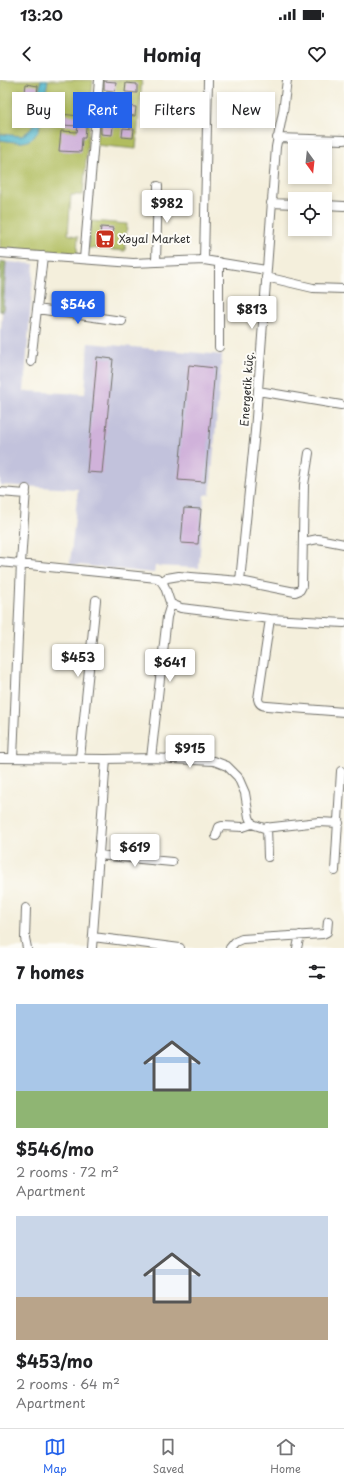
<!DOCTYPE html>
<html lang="en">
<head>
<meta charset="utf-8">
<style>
  :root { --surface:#fff; --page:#f2f2f2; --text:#202124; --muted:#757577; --line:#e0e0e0; --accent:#2563eb }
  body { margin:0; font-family:"Playpen Sans",sans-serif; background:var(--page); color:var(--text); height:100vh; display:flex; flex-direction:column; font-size:15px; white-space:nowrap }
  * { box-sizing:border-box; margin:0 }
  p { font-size:13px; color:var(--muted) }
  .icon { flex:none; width:22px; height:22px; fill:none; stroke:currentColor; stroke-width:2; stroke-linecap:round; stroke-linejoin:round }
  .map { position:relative; height:868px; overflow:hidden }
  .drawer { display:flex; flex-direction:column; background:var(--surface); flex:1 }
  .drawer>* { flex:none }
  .banner { position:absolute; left:12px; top:12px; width:320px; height:36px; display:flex; gap:8px }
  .needle { width:26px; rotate:165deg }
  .tools { position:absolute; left:288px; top:60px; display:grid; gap:8px }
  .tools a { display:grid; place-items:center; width:44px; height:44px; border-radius:0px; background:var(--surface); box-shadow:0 2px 6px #0003; font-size:20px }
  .price { position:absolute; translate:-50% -34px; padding:0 9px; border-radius:4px; background:#fff; color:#222; font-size:13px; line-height:26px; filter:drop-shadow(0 1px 2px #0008) }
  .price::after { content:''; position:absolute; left:50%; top:24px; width:12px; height:9px; margin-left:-6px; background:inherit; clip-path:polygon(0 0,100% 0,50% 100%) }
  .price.selected { background:var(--accent); color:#fff }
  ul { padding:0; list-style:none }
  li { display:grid; align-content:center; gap:8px; height:212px; padding:0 16px }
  li span { display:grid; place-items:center; height:124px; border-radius:0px; color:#555 }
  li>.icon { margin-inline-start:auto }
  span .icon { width:72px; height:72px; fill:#fffc; stroke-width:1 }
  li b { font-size:17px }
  h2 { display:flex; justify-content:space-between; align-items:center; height:48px; padding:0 16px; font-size:17px }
  .chip { padding:0 14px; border-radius:0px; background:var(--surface); box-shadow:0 2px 6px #0003; font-size:14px; line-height:36px }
  .chip.selected { background:var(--accent); color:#fff }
  .status { display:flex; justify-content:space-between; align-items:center; height:28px; padding:0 20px; background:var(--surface); direction:ltr }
  .status svg { height:11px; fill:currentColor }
  header { display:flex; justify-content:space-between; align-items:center; height:52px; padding:0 16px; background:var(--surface); font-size:18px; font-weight:700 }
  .tabs { display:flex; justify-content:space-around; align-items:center; height:56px; border-top:1px solid var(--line); background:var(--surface); font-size:11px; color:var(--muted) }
  .tabs a { display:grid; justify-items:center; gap:2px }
  .tabs .selected { color:var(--accent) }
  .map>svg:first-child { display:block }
  .industrial { fill:#c2c2dc }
  .green { fill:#b1bd5f; stroke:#6e7445 }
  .forest { fill:#8ca456; stroke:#5c6840 }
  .water { fill:#4bb3c9; stroke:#3b6f7a }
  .building { fill:#d0b2da }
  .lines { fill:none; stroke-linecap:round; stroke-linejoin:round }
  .street-casing { stroke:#717069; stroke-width:10 }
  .street { stroke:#fff; stroke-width:8 }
  .labels { text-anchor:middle; stroke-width:4; stroke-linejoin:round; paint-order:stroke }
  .poi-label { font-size:11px; fill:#2b2b2b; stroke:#fdfcf7; text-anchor:start }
  .street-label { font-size:11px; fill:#2b2b2b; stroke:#fdfcf7 }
</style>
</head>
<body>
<div class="status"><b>13:20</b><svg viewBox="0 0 49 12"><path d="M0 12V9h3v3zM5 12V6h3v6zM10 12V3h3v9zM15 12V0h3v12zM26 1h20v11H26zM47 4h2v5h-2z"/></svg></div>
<header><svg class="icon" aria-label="back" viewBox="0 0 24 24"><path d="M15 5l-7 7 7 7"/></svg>Homiq<svg class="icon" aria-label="heart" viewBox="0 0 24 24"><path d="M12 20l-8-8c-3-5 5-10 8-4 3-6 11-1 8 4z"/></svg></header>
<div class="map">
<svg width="344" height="868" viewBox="0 0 344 868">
  <rect width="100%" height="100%" fill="#fdfcf7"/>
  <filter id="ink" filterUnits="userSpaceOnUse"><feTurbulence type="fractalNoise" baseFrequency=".025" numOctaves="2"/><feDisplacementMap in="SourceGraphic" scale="8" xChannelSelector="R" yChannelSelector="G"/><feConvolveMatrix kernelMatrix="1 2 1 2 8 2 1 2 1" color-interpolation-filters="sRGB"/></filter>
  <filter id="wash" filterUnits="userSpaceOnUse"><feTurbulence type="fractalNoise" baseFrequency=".012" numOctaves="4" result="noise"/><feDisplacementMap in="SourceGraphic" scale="16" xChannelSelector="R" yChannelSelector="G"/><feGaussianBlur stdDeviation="0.9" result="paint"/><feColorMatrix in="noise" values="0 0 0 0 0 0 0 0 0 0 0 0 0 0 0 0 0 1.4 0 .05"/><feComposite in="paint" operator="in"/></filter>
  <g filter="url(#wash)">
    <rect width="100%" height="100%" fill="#f4efdc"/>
    <!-- industrial -->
    <path class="industrial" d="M6 182 34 184 24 311 85 314 88 263 222 275 210 414 204 415 199 488 155 486 154 493 70 484 78 409 0 405V249H1Z"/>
    <!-- green -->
    <path class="green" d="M0 0H93L83 115H71L68 154 78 157 77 175 0 169Z
      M102 0H142L136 69 96 65Z
      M91 141 127 144 125 171 88 168Z"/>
    <!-- forest -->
    <path class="forest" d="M0 181 6 182 3 232 0 231Z"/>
    <!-- water -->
    <path class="water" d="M41 0H48L39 50C29 67 17 62 0 60V54L22 56 31 49 34 43Z"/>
    <g id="blocks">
      <!-- building -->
      <path class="building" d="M104 1 116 2 115 11 104 10Z
        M126 3 137 4V13L125 12Z
        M26 4 38 6 36 24H32L30 36 21 35 22 29 15 28 18 11 25 12Z
        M103 24 114 25V34L102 33Z
        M80 25 88 26 85 58H82L81 72 59 71 61 51 77 52 78 46 61 45V34L79 36Z
        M124 26 136 27 135 36 123 35Z
        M101 45 113 46 112 55 101 54Z
        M123 48 134 49 133 58 122 57Z
        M101 147 113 148 111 163 99 162Z
        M97 277 113 279 102 393 87 392Z
        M189 285 215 288 205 402 178 400Z
        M184 428 201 429 198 464 181 463Z"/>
    </g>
  </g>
  <g filter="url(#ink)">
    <use href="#blocks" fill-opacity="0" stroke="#717069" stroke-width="1"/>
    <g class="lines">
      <!-- street casing -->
      <g class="street-casing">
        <path id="street" d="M277 58 344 60
          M271 123 295 124
          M325 125 344 126
          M0 173 133 183 204 180 266 190
          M84 179 99 0
          M204 180 208 0
          M156 182 158 106
          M266 197 313 208 344 209
          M37 229 122 241
          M219 267V182
          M31 282 43 176
          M258 311 341 325
          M0 412 26 414
          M303 462 318 459 344 464
          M0 482 157 498C167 504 166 514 171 524L181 528 270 539 344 543
          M162 501 167 498 179 496 240 501 295 512 300 510 302 506 304 405 309 373
          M240 501 255 351 276 67 283 32 287 0
          M270 539 258 619C259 624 261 626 267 626L344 632
          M0 678 106 679 151 678 214 681 227 686 238 697 245 713 249 737 252 744 264 748 319 742 339 743
          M13 678 21 483 26 409
          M80 678 96 520
          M151 678 167 537 171 524
          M267 747 268 777
          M216 756 219 747 222 746 243 747 252 744
          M98 775 172 782
          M335 791 341 691
          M26 828 25 858 27 868
          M93 857 180 868
          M92 868 106 679
          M230 868 235 862 242 859 323 854 327 852 328 841
          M297 868 300 855"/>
      </g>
      <!-- street -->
      <use href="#street" class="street"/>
    </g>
  </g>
  <!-- icons -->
  <defs>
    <g id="supermarket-square" transform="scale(1)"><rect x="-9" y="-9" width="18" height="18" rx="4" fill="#c8321e" stroke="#fdfcf7"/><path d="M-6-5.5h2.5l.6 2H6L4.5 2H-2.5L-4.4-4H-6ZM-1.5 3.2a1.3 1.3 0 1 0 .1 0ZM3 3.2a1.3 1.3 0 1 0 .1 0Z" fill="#fff"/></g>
  </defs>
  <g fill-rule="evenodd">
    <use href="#supermarket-square" x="105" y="159"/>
  </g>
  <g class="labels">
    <!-- poi labels -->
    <g class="poi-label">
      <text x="119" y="163">Xəyal Market</text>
    </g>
    <!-- street labels -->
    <g class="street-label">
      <text transform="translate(247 309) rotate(-86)" y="4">Energetik küç.</text>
    </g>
  </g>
</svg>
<div class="tools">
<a><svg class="needle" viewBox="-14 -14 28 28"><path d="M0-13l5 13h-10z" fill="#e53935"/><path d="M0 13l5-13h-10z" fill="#757577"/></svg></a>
<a><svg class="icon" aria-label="locate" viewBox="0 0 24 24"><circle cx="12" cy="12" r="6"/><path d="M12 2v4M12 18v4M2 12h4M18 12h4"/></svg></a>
</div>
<b class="price" style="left:167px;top:144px">$982</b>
<b class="price selected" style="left:78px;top:245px">$546</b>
<b class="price" style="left:252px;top:250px">$813</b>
<b class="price" style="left:78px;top:598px">$453</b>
<b class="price" style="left:170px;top:603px">$641</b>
<b class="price" style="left:190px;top:689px">$915</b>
<b class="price" style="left:135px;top:788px">$619</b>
<div class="banner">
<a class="chip">Buy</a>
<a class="chip selected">Rent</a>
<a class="chip">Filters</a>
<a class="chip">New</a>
</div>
</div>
<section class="drawer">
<h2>7 homes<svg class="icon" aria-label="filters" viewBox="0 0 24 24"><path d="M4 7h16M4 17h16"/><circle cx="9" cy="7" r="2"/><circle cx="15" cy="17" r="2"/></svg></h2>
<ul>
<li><span style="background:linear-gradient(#a9c7e8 70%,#8fb573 0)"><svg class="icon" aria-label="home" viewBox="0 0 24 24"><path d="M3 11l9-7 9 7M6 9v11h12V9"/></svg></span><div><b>$546/mo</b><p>2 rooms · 72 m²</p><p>Apartment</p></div></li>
<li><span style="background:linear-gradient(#c9d6e8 65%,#b9a48a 0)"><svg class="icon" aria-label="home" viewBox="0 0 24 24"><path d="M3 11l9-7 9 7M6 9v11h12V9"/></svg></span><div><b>$453/mo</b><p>2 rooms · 64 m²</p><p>Apartment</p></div></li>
</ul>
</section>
<nav class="tabs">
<a class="selected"><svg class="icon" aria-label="map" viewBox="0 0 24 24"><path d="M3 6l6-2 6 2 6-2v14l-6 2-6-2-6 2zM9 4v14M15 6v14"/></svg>Map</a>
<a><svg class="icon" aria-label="saved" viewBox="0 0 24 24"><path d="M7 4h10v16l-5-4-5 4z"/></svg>Saved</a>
<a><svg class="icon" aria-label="home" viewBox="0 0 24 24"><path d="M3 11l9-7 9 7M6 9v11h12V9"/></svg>Home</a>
</nav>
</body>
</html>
